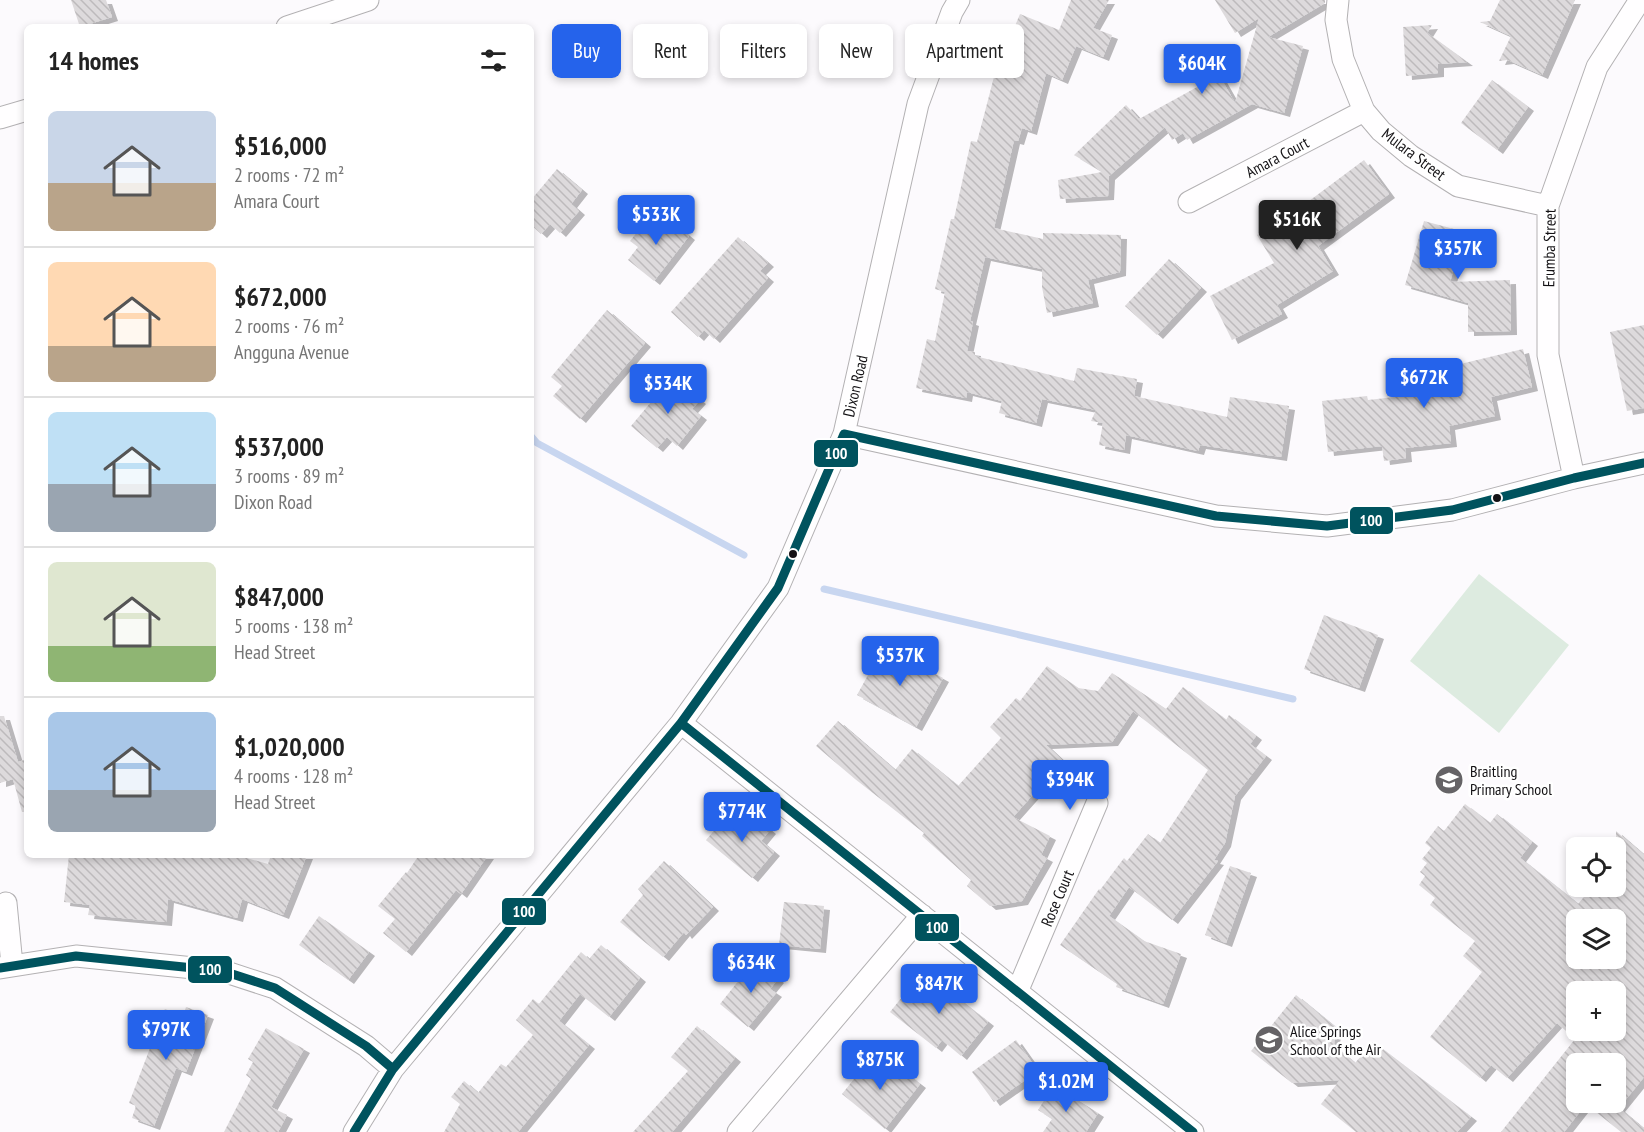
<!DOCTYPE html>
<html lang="en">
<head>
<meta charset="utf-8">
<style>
  :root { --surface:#fff; --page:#f6f6f6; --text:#222; --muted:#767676; --line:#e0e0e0; --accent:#2563eb }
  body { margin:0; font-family:"PT Sans Narrow",sans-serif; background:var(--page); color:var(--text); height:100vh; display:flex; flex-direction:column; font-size:22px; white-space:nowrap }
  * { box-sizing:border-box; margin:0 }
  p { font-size:20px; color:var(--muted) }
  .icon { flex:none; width:33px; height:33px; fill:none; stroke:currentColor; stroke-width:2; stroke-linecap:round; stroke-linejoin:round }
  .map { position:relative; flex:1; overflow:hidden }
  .panel { position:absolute; left:24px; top:24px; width:510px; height:834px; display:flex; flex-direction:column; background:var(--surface); border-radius:9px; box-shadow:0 3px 9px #0003 }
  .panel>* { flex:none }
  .banner { position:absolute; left:552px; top:24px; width:570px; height:54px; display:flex; gap:12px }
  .controls { position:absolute; left:1566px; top:837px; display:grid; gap:12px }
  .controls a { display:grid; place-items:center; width:60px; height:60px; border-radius:9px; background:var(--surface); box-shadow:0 3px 9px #0003; font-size:30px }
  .price { position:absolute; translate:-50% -51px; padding:0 14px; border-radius:6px; background:var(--accent); color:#fff; font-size:20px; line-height:39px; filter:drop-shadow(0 2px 3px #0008) }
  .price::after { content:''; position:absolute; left:50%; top:36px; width:18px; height:14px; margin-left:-9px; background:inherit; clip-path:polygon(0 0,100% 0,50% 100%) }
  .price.current { background:#222; color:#fff }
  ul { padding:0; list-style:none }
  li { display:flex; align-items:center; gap:18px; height:150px; padding:0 24px }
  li+li { border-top:2px solid var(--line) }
  li span { display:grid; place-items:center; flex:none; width:168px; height:120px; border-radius:9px; color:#555 }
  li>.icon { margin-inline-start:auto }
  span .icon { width:72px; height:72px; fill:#fffc; stroke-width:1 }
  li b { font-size:26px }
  h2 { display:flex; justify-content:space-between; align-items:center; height:72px; padding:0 24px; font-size:26px }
  .chip { padding:0 21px; border-radius:9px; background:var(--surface); box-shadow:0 3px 9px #0003; font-size:21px; line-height:54px }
  .chip.current { background:var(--accent); color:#fff }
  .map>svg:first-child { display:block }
  .park { fill:#ddebe0 }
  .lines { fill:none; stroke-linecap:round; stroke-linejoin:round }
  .stream { stroke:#c8d6f0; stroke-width:7 }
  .building { fill:url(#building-back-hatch); fill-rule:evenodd; filter:url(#shadow) }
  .minor-casing { stroke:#b3b1b3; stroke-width:23 }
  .minor { stroke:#fffeff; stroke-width:21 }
  .bus-1-casing { stroke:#fff; stroke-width:14 }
  .bus-1 { stroke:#00535e; stroke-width:9 }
  .bus-dot { fill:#141215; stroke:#fff; stroke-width:2 }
  .labels { text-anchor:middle; stroke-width:5; stroke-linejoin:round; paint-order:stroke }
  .street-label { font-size:16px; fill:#141215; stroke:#fff }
  .poi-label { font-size:16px; fill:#141215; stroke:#fff; text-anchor:start }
  .line-badge { stroke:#fff; stroke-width:2 }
  .badge-label { font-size:16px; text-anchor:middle; font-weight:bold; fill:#fff }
</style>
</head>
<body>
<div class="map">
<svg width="1644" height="1132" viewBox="0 0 1644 1132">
  <defs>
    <pattern id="building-back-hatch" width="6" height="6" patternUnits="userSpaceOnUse" patternTransform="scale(1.5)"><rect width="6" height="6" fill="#dddadc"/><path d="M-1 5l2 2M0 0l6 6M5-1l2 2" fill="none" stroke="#bdbabc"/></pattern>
    <filter id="shadow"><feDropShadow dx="6" dy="4" stdDeviation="0" flood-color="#0004"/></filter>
  </defs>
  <rect width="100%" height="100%" fill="#fcfafd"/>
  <!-- park -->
  <path class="park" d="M1479 574 1569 645 1499 733 1410 661Z"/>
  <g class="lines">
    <!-- stream -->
    <path class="stream" d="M531 436 537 443 744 555
      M824 589 1293 699"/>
  </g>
  <!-- building -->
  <path class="building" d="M71 0H106L112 17 80 27Z
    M1071 0H1109L1093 28 1112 35 1103 57 1076 46 1062 80 1046 73 1031 131 1022 128 1018 141 1014 140 994 228 1043 239V233L1121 235 1120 272 1088 280 1093 303 1047 313 1042 287V269L985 257 970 321 973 322 967 351 975 352V356L1074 381 1077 368 1137 379 1134 396 1227 417 1230 397 1289 406 1281 457 1200 445 1198 451 1126 435 1124 450 1099 445 1103 423 1091 421 1096 410 1042 399 1036 423 999 413 1002 401 967 392 966 398 916 388 927 339 935 341 945 292 935 289 951 219H954L971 141 977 142 995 73 1020 14 1059 30Z
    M1215 0H1325V3L1268 37 1303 46 1284 113 1252 104 1187 140 1183 133 1172 140 1165 127 1109 176 1108 196 1060 199 1058 180 1102 172 1074 155 1126 105 1139 119 1219 75 1235 103 1259 18 1235 33Z
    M1500 0H1575L1542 75 1508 60 1499 61 1511 36 1480 22 1490 21Z
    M1432 25 1427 33 1467 62 1438 64V73L1406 76 1403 27Z
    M1492 80 1528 107 1497 150 1461 123Z
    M1364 160 1389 194 1318 246 1333 271 1277 305 1282 314 1232 340 1210 296 1274 263 1257 235 1305 204Z
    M557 169 582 190 571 204 579 211 560 233 550 224 541 234 531 225V200Z
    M651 215 663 225 668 219 689 236 654 281 628 260 638 247 630 241Z
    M1424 221 1465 232 1450 282 1510 280 1511 331 1468 332V303L1405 285Z
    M738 237 768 263 760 271 768 278 714 339 704 330 698 337 671 312Z
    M1169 259 1201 288 1157 335 1125 306Z
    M607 310 645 343 580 419 553 396 562 386 551 377Z
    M1644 325V408L1627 411 1610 332Z
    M1523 349 1532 387 1491 397 1495 416 1449 426 1451 443 1405 448 1406 458 1384 461 1382 446 1328 452 1322 401 1367 396 1368 400 1457 390 1452 366Z
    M672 377 700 400 692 409 701 416 677 446 667 437 657 448 631 426Z
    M1324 615 1378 635 1359 688 1304 669Z
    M884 646 943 678 916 727 857 695Z
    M1047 666 1078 688 1098 691 1112 673 1166 709 1183 687 1226 720 1229 715 1256 736 1250 744 1266 756 1235 796 1225 843 1214 860 1218 861 1172 920 1129 887 1109 916 1144 941 1181 954 1163 1004 1116 987 1117 984 1060 945 1099 889 1100 890 1124 858 1127 861 1148 834 1160 843 1208 770 1133 711 1112 742 1046 745 1063 761 1013 817 1050 836 1041 855 1047 858 1022 901 990 906 967 886 971 880 922 836 924 833 855 779 816 746 838 721 895 770 912 749 958 786 1001 738 990 727 1016 698 1020 701Z
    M0 716H4L18 762 27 759V812H22L13 779 0 783Z
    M1465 804 1490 823 1497 814 1532 842 1520 858 1578 904 1593 886H1616V831L1644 855V1077L1619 1108 1644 1129V1132H1621L1586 1104 1564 1132H1501L1575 1039 1557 1023 1507 1078 1491 1065 1480 1078 1430 1037 1482 972 1463 956 1475 941 1430 905 1435 898 1419 885 1425 876 1420 872 1427 863 1422 859 1431 848 1425 843 1438 826 1444 831ZM1576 920H1616V958H1576ZM1576 992H1616V1030H1582L1576 1038ZM1576 1064H1616V1106L1611 1102H1576Z
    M730 812 744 824 752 815 770 830 761 841 774 852 752 878 706 840Z
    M69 855H236L268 864 271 855H307L283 915 242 899 237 918 168 899 166 922 88 915 90 905 64 902Z
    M419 855H488L461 894 456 890 406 952 383 933 395 919 378 906 406 872 407 873Z
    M664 861 713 907 686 935 684 932 663 957 620 922 643 895 638 889Z
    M1230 866 1251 873 1226 943 1205 935Z
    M784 902 824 906 820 949 779 945Z
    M319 916 369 952 348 980 299 945Z
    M601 945 640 978 609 1017 580 994 559 1021 589 1045 518 1132H444L460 1104 451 1097 464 1081 478 1093 501 1064 506 1067 533 1035 516 1020 533 999 539 1004 581 952 589 959Z
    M755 960 778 979 770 989 776 993 748 1027 720 1004Z
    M923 971 988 1022 961 1056 942 1040 936 1048 890 1012Z
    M1296 995 1335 1027 1334 1046 1355 1063 1373 1042 1471 1117 1457 1132H1356L1321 1104 1340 1080 1292 1083 1251 1051Z
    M186 1007 208 1015 186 1072 176 1068 154 1126 132 1118 136 1106 129 1103 165 1009 183 1016Z
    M697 1026 735 1058 672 1132H633L688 1071 671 1057Z
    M266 1028 304 1049 271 1107 287 1115 278 1132H224L251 1079 246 1075 253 1062 248 1059Z
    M1016 1040 1038 1071 994 1102 972 1072Z
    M873 1055 898 1076 903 1071 920 1084 885 1129 842 1094Z
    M1054 1085 1098 1113 1086 1132H1043L1052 1119 1038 1110Z"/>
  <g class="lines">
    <!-- minor casing -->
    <g class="minor-casing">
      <path id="minor" d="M1338 0 1336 20 1343 59 1364 111 1381 131 1411 156 1458 186 1548 206
        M287 27 368 0
        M0 118 27 110
        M1189 202 1364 111
        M844 434 1216 516 1327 526 1452 510 1574 478 1644 463
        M1574 478 1548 355V206L1597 67 1640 0
        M681 723 1193 1132
        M6 903 12 965
        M0 968 76 956 223 971 275 988 366 1046 393 1069
        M1017 992 1097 803
        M354 1132 393 1069 681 723 778 588 844 434 918 104 952 12 959 0
        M738 1132 922 915"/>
    </g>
    <!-- minor -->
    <use href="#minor" class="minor"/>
    <!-- bus-1 casing -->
    <g class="bus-1-casing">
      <path id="bus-1" d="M681 723 1193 1132
        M0 968 76 956 223 971 275 988 366 1046 393 1069
        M354 1132 393 1069 681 723 778 588 844 434 1216 516 1327 526 1452 510 1574 478 1644 463"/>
    </g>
    <!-- bus-1 -->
    <use href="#bus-1" class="bus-1"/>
  </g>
  <!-- icons -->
  <defs>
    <g id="school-disc" transform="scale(1.5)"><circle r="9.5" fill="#656366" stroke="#fff"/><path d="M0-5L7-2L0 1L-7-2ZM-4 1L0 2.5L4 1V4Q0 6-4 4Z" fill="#fff"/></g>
  </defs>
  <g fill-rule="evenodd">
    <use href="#school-disc" x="1449" y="780"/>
    <use href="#school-disc" x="1269" y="1040"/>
  </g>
  <!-- markers -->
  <g class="bus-dot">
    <circle cx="1497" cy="498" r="5"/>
    <circle cx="793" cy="554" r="5"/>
  </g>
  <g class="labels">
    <!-- street labels -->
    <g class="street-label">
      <text transform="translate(1414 154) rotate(37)" y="6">Mulara Street</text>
      <text transform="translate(1277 157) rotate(-28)" y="6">Amara Court</text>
      <text transform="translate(1549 248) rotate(-89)" y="6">Erumba Street</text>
      <text transform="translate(855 386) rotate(-77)" y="6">Dixon Road</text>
      <text transform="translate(1057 898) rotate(-67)" y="6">Rose Court</text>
    </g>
    <!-- poi labels -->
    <g class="poi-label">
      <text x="1470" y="777">Braitling<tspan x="1470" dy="18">Primary School</tspan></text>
      <text x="1290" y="1037">Alice Springs<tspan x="1290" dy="18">School of the Air</tspan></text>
    </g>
  </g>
  <g class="line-badge">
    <rect x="813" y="439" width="46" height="29" rx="6" fill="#00535e"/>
    <rect x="1349" y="506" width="45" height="29" rx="6" fill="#00535e"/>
    <rect x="501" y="897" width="46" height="29" rx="6" fill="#00535e"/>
    <rect x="914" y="913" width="46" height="29" rx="6" fill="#00535e"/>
    <rect x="187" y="955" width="46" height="29" rx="6" fill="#00535e"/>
  </g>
  <g class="badge-label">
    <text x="836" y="459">100</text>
    <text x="1371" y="526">100</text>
    <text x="524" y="917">100</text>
    <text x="937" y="933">100</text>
    <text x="210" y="975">100</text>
  </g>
</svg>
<div class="controls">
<a><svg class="icon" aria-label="locate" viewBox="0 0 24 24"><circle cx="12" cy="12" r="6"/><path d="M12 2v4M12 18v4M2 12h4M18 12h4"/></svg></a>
<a><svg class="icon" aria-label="layers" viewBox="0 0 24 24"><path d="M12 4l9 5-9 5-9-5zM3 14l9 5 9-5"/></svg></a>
<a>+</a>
<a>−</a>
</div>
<b class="price" style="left:1202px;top:95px">$604K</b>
<b class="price" style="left:656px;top:246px">$533K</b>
<b class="price current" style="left:1297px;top:251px">$516K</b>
<b class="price" style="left:1458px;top:280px">$357K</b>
<b class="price" style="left:1424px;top:409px">$672K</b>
<b class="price" style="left:668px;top:415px">$534K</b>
<b class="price" style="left:900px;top:687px">$537K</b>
<b class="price" style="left:1070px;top:811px">$394K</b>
<b class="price" style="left:742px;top:843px">$774K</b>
<b class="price" style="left:751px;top:994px">$634K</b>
<b class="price" style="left:939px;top:1015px">$847K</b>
<b class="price" style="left:166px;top:1061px">$797K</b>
<b class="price" style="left:880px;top:1091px">$875K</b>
<b class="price" style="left:1066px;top:1113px">$1.02M</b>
<div class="banner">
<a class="chip current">Buy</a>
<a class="chip">Rent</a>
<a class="chip">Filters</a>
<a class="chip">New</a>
<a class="chip">Apartment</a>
</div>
<section class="panel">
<h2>14 homes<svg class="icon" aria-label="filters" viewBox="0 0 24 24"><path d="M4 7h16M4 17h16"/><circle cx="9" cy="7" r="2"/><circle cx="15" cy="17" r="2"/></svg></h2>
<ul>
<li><span style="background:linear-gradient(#c9d6e8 60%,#b9a48a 0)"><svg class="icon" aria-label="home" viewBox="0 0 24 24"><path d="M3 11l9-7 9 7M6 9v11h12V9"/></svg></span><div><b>$516,000</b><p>2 rooms · 72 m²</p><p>Amara Court</p></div></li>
<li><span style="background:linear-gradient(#ffd9b3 70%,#b9a48a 0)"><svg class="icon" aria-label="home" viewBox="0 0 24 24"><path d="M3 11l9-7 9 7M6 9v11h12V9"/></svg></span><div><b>$672,000</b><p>2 rooms · 76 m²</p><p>Angguna Avenue</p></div></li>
<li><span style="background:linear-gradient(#bfe0f5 60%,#9aa5b1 0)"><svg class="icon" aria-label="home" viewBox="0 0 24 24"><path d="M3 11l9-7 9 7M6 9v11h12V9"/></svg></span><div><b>$537,000</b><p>3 rooms · 89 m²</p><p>Dixon Road</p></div></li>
<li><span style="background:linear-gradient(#dfe7d0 70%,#8fb573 0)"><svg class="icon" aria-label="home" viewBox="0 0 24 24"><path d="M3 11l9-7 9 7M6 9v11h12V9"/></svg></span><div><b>$847,000</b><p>5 rooms · 138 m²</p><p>Head Street</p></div></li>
<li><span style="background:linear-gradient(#a9c7e8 65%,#9aa5b1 0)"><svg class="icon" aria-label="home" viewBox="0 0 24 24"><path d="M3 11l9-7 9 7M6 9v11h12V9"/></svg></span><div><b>$1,020,000</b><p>4 rooms · 128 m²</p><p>Head Street</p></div></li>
</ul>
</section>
</div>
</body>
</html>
